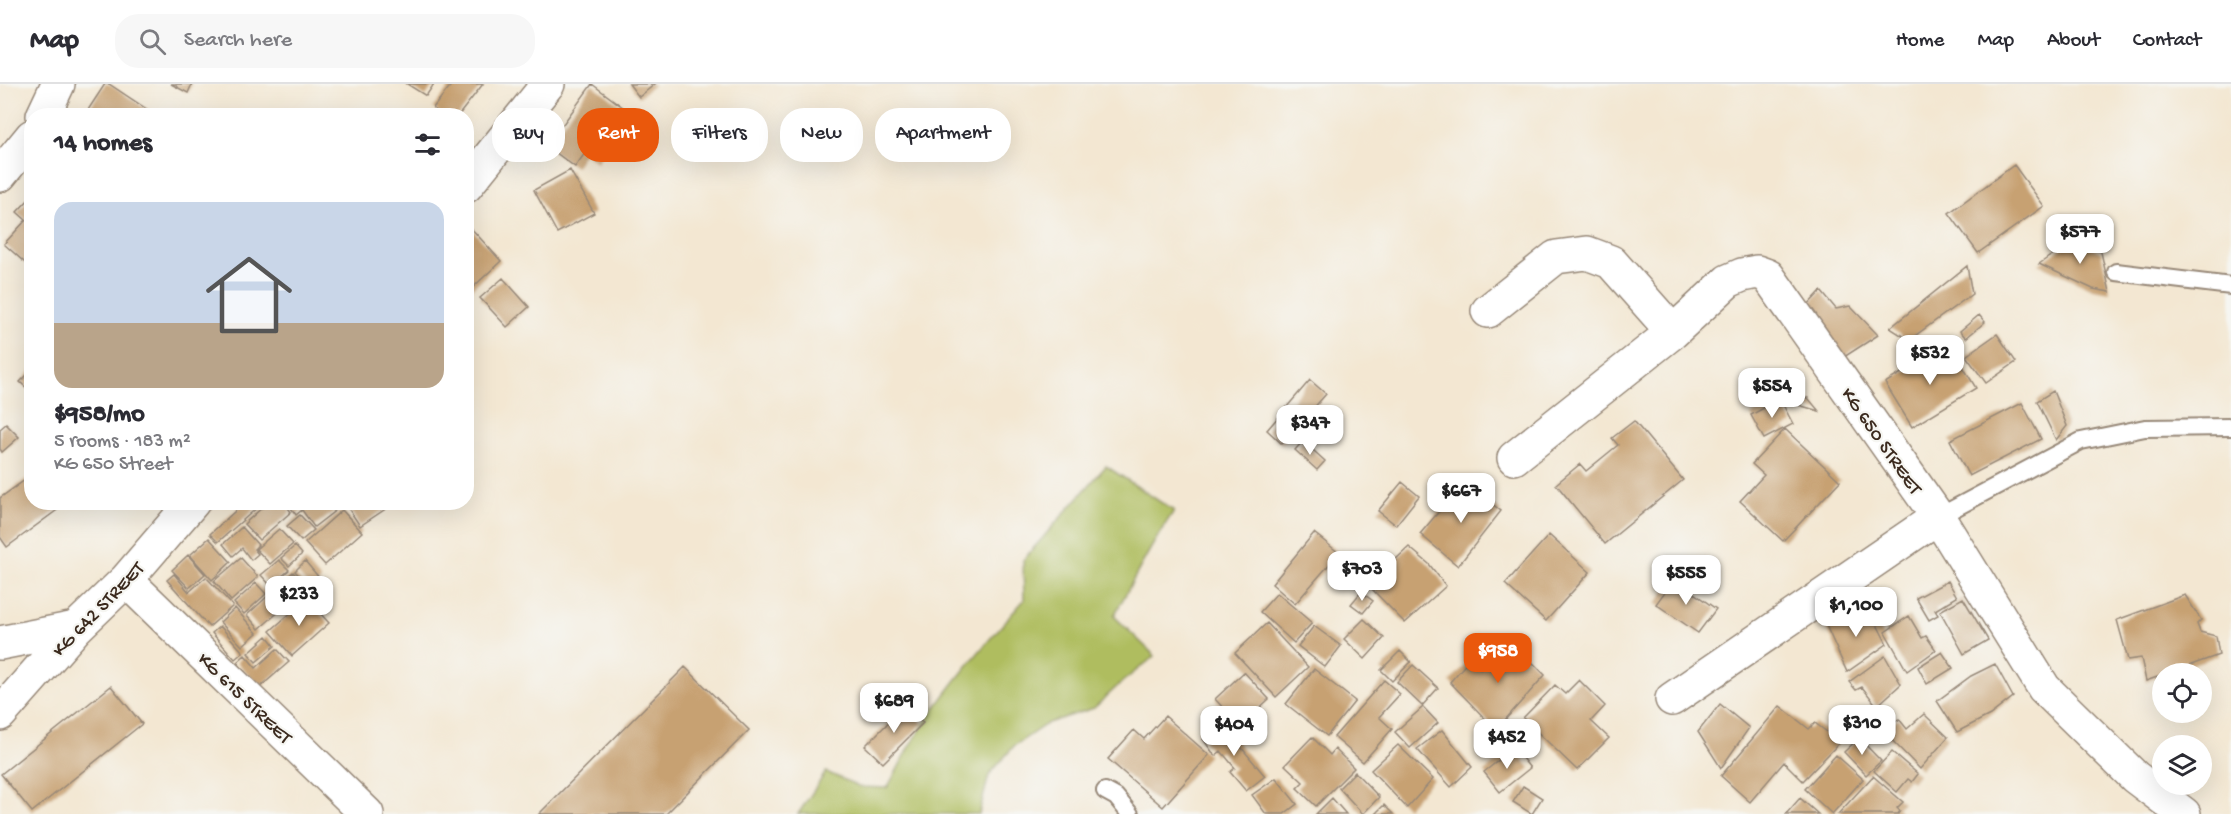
<!DOCTYPE html>
<html lang="en">
<head>
<meta charset="utf-8">
<style>
  :root { --surface:#fff; --page:#f7f7f7; --text:#2b2b33; --muted:#7c7c81; --line:#e1e1e2; --accent:#ea580c }
  body { margin:0; font-family:"Gochi Hand",sans-serif; background:var(--page); color:var(--text); height:100vh; display:flex; flex-direction:column; font-size:22px; white-space:nowrap }
  * { box-sizing:border-box; margin:0 }
  p { font-size:20px; color:var(--muted) }
  .icon { flex:none; width:33px; height:33px; fill:none; stroke:currentColor; stroke-width:2; stroke-linecap:round; stroke-linejoin:round }
  .map { position:relative; flex:1; overflow:hidden }
  .drawer { position:absolute; left:24px; top:24px; width:450px; height:402px; display:flex; flex-direction:column; background:var(--surface); border-radius:24px; box-shadow:0 6px 24px #0002 }
  .drawer>* { flex:none }
  .hud { position:absolute; left:492px; top:24px; width:570px; height:54px; display:flex; gap:12px }
  .fabs { position:absolute; left:2152px; top:579px; display:grid; gap:12px }
  .fabs a { display:grid; place-items:center; width:60px; height:60px; border-radius:50%; background:var(--surface); box-shadow:0 6px 24px #0002; font-size:30px }
  .price { position:absolute; translate:-50% -51px; padding:0 14px; border-radius:12px; background:#fff; color:#222; font-size:20px; line-height:39px; filter:drop-shadow(0 2px 3px #0008) }
  .price::after { content:''; position:absolute; left:50%; top:36px; width:18px; height:14px; margin-left:-9px; background:inherit; clip-path:polygon(0 0,100% 0,50% 100%) }
  .price.active { background:var(--accent); color:#fff }
  ul { padding:0; list-style:none }
  li { display:grid; align-content:center; gap:12px; height:318px; padding:0 30px }
  li span { display:grid; place-items:center; height:186px; border-radius:18px; color:#555 }
  li>.icon { margin-inline-start:auto }
  span .icon { width:108px; height:108px; fill:#fffc; stroke-width:1 }
  li b { font-size:26px }
  h2 { display:flex; justify-content:space-between; align-items:center; height:72px; padding:0 30px; font-size:26px }
  .chip { padding:0 21px; border-radius:24px; background:var(--surface); box-shadow:0 6px 24px #0002; font-size:21px; line-height:54px }
  .chip.active { background:var(--accent); color:#fff }
  header { display:flex; align-items:center; gap:36px; box-sizing:border-box; height:84px; padding:0 30px; background:var(--surface); border-bottom:2px solid var(--line) }
  header strong { font-size:28px }
  nav { display:flex; gap:33px; margin-inline-start:auto; font-size:21px }
  .search { width:420px; height:54px; background:var(--page); display:flex; align-items:center; gap:15px; box-sizing:border-box; padding:0 21px; border-radius:24px; color:var(--muted); font-size:22px }
  .map>svg:first-child { display:block }
  .green { fill:#afbd5f; stroke:#75743e; stroke-width:1.5 }
  .building { fill:#c7a172 }
  .lines { fill:none; stroke-linecap:round; stroke-linejoin:round }
  .service-casing { stroke:#978878; stroke-width:20 }
  .minor-casing { stroke:#978878; stroke-width:36 }
  .service { stroke:#fff; stroke-width:16 }
  .minor { stroke:#fff; stroke-width:33 }
  .labels { text-anchor:middle; stroke-width:4.5; stroke-linejoin:round; paint-order:stroke }
  .street-label { font-size:20px; fill:#3b2a1e; stroke:#f6f6f2 }
</style>
</head>
<body>
<header>
<strong>Map</strong>
<div class="search"><svg class="icon" aria-label="search" viewBox="0 0 24 24"><circle cx="10" cy="10" r="6"/><path d="M15 15l6 6"/></svg>Search here</div>
<nav><a>Home</a><a>Map</a><a>About</a><a>Contact</a></nav>
</header>
<div class="map">
<svg width="2231" height="730" viewBox="0 0 2231 730">
  <rect width="100%" height="100%" fill="#f6f6f2"/>
  <filter id="ink" filterUnits="userSpaceOnUse"><feTurbulence type="fractalNoise" baseFrequency=".0167" numOctaves="2"/><feDisplacementMap in="SourceGraphic" scale="12" xChannelSelector="R" yChannelSelector="G"/><feConvolveMatrix kernelMatrix="1 2 1 2 8 2 1 2 1" color-interpolation-filters="sRGB"/></filter>
  <filter id="wash" filterUnits="userSpaceOnUse"><feTurbulence type="fractalNoise" baseFrequency=".008" numOctaves="4" result="noise"/><feDisplacementMap in="SourceGraphic" scale="24" xChannelSelector="R" yChannelSelector="G"/><feGaussianBlur stdDeviation="1.35" result="paint"/><feColorMatrix in="noise" values="0 0 0 0 0 0 0 0 0 0 0 0 0 0 0 0 0 1.4 0 .05"/><feComposite in="paint" operator="in"/></filter>
  <g filter="url(#wash)">
    <rect width="100%" height="100%" fill="#f3e7d2"/>
    <!-- green -->
    <path class="green" d="M1106 382 1174 427C1151 460 1133 497 1114 532L1155 572 1122 598 1094 624 1048 639 1014 662 989 691 979 730H798L826 688 861 703 887 704C897 687 906 668 917 651 947 603 986 559 1024 516L1023 476Z"/>
    <g id="blocks">
      <!-- building -->
      <path class="building" d="M105 0H109L157 32H84Z
        M171 0H192L188 9Z
        M407 0H434L426 12Z
        M452 0H483L458 32H443L433 24Z
        M592 0 632 30 597 78 585 69 575 83 547 62Z
        M629 0H655L639 13Z
        M2014 81 2044 122 1978 169 1949 129Z
        M570 86 594 129 557 149 534 106Z
        M32 112V185L4 160 26 136 17 128Z
        M469 142 501 177 469 207 466 205V145Z
        M2075 155 2101 168 2110 208 2093 205 2039 180Z
        M1967 182 1972 210 1909 256 1890 244Z
        M503 194 529 223 507 243 480 214Z
        M1821 207 1836 225 1850 222 1878 251 1841 275 1805 224Z
        M1979 231 1985 238 1966 254 1960 247Z
        M1997 250 2016 278 1986 299 1966 272Z
        M1949 260 1976 304 1912 343 1885 299Z
        M32 286V309L20 298Z
        M1310 296 1326 310 1282 360 1267 346Z
        M2053 307 2067 342 2056 356 2037 317Z
        M1808 314 1819 327 1781 316V315Z
        M1780 315 1793 340 1764 355 1751 331Z
        M2022 319 2041 355 1969 392 1950 356Z
        M1634 337 1683 396 1605 460 1556 400 1580 380 1586 387 1618 361 1612 354Z
        M6 340 19 353 2 368 0 365V345Z
        M1785 345 1840 397 1783 457 1740 417 1764 391 1752 380Z
        M1303 357 1325 377 1317 386 1295 366Z
        M32 391V418H68L7 463 0 453V414Z
        M1402 398 1419 412 1396 441 1378 427Z
        M1464 398 1501 427 1458 482 1420 450Z
        M245 418H255L259 422 218 458 210 450Z
        M287 418H338L341 422 314 443 302 426 296 431Z
        M344 418H396L360 442Z
        M286 421 291 428 259 456 244 440 264 422Z
        M342 426 362 448 325 481 305 459Z
        M300 431 314 446 301 457 287 442Z
        M242 443 258 461 254 465 258 470 251 476 242 464 233 472 223 460Z
        M279 445 293 460 270 480 256 465Z
        M1314 449 1339 469 1295 520 1272 500Z
        M1549 451 1590 488 1546 537 1505 500Z
        M209 454 231 478 212 496 190 471Z
        M295 462 302 470 289 482 281 474Z
        M1409 463 1429 480 1446 502 1405 539 1368 501Z
        M188 471 205 490 189 504 172 486Z
        M241 474 258 493 231 517 214 497Z
        M279 476 289 486 271 502 261 491Z
        M305 477 321 496 311 505 295 487Z
        M293 488 308 506 292 520 276 503Z
        M174 490 189 508 206 493 233 522 209 543 167 496Z
        M1674 495 1716 525 1698 549 1656 520Z
        M1948 497 1957 513 1935 526 1938 531 1929 536 1916 514Z
        M256 499 266 510 244 530 234 519Z
        M1361 508 1373 517 1363 529 1351 520Z
        M1277 509 1312 539 1294 559 1260 528Z
        M270 510 283 524 259 545 247 531Z
        M2185 511 2201 536 2197 540 2200 548 2216 552 2219 571 2146 597 2141 574 2128 576 2117 536Z
        M1963 514 1988 556 1964 570 1940 527Z
        M307 515 329 539 292 572 270 547Z
        M1868 523 1887 560 1847 588 1825 539 1837 532 1841 537Z
        M235 524 257 549 242 562 220 538Z
        M1909 532 1922 554 1926 552 1936 566 1907 587 1885 548Z
        M1364 535 1384 554 1365 575 1344 555Z
        M1267 539 1308 583 1276 613 1235 569Z
        M220 542 243 568 235 575 212 549Z
        M1314 542 1341 562 1325 583 1298 562Z
        M267 552 275 562 256 578 248 569Z
        M1510 556 1545 591 1496 646 1450 598 1469 576 1481 585Z
        M277 565 289 578 259 604 237 578 245 571 256 584Z
        M1400 567 1411 578 1392 597 1381 586Z
        M1942 568 1953 584 1927 600 1918 583Z
        M1885 572 1901 600 1877 622 1862 603 1856 606 1849 598Z
        M1995 580 2013 613 1990 631 1957 648 1937 617 1971 592Z
        M1413 581 1438 604 1422 622 1397 598Z
        M685 583 749 646 666 730H539Z
        M1314 585 1355 617 1327 652 1286 620Z
        M1244 588 1269 615 1240 642 1215 615Z
        M1384 596 1400 610 1379 633 1392 645 1363 678 1334 653Z
        M1579 596 1605 622 1591 637 1609 654 1577 686 1523 634 1555 601 1565 610Z
        M111 602 142 640 32 728 1 690Z
        M1720 620 1749 644 1721 684 1698 648Z
        M905 622 923 639 883 679 865 662Z
        M1780 622 1809 645 1815 639 1840 658 1803 697 1784 678 1750 718 1721 692Z
        M1423 623 1438 639 1410 664 1395 648Z
        M1924 630 1948 653 1920 685 1881 645 1899 635 1907 645Z
        M1165 632 1209 671 1163 723 1108 675 1134 646 1144 655Z
        M1221 639 1265 692 1246 707 1230 688 1235 684 1221 667 1215 672 1203 655Z
        M1442 646 1472 683 1451 703 1417 665Z
        M1312 653 1330 671 1335 665 1354 684 1316 722 1297 704 1303 698 1285 681Z
        M1859 654 1881 677 1866 691 1844 668Z
        M1398 661 1433 695 1407 724 1371 686Z
        M1514 664 1530 684 1500 708 1484 688Z
        M1892 668 1918 690 1912 698 1908 695 1897 708 1874 687Z
        M1836 671 1863 695 1832 730 1805 705Z
        M1355 688 1379 713 1363 730 1339 704Z
        M1873 692 1903 718 1897 724 1900 727 1898 730H1838Z
        M1276 694 1297 720 1284 730H1266L1252 711Z
        M1523 702 1542 714 1532 730 1513 718Z
        M1332 714 1346 730H1316Z
        M1800 714 1818 730H1786Z
        M1384 721 1393 730H1375Z"/>
    </g>
  </g>
  <g filter="url(#ink)">
    <use href="#blocks" fill-opacity="0" stroke="#978878" stroke-width="1.5"/>
    <g class="lines">
      <!-- service casing -->
      <g class="service-casing">
        <path id="service" d="M2116 188 2231 202
          M1938 433 2081 357 2145 344 2231 343
          M1105 707 1116 713 1130 730"/>
      </g>
      <!-- minor casing -->
      <g class="minor-casing">
        <path id="minor" d="M43 32 58 0
          M0 91 32 52
          M466 102 548 0
          M1488 227 1556 173 1587 169 1611 178 1673 248
          M1514 374 1673 248 1728 197 1742 191 1757 188 1768 192 1938 433 2044 604 2135 693 2184 730
          M126 496 367 730
          M0 559 76 544
          M1672 615 1938 433
          M0 630 76 544 126 496 193 418"/>
      </g>
      <!-- service -->
      <use href="#service" class="service"/>
      <!-- minor -->
      <use href="#minor" class="minor"/>
    </g>
  </g>
  <g class="labels">
    <!-- street labels -->
    <g class="street-label">
      <text transform="translate(1883 356) rotate(55)" y="7">KG 650 STREET</text>
      <text transform="translate(97 524) rotate(-46)" y="7">KG 642 STREET</text>
      <text transform="translate(246 613) rotate(44)" y="7">KG 615 STREET</text>
    </g>
  </g>
</svg>
<div class="fabs">
<a><svg class="icon" aria-label="locate" viewBox="0 0 24 24"><circle cx="12" cy="12" r="6"/><path d="M12 2v4M12 18v4M2 12h4M18 12h4"/></svg></a>
<a><svg class="icon" aria-label="layers" viewBox="0 0 24 24"><path d="M12 4l9 5-9 5-9-5zM3 14l9 5 9-5"/></svg></a>
</div>
<b class="price" style="left:2080px;top:181px">$577</b>
<b class="price" style="left:1930px;top:302px">$532</b>
<b class="price" style="left:1772px;top:335px">$554</b>
<b class="price" style="left:1310px;top:372px">$347</b>
<b class="price" style="left:1461px;top:440px">$667</b>
<b class="price" style="left:1362px;top:518px">$703</b>
<b class="price" style="left:1686px;top:522px">$555</b>
<b class="price" style="left:299px;top:543px">$233</b>
<b class="price" style="left:1856px;top:554px">$1,100</b>
<b class="price active" style="left:1498px;top:600px">$958</b>
<b class="price" style="left:894px;top:650px">$689</b>
<b class="price" style="left:1862px;top:672px">$310</b>
<b class="price" style="left:1234px;top:673px">$404</b>
<b class="price" style="left:1507px;top:686px">$452</b>
<div class="hud">
<a class="chip">Buy</a>
<a class="chip active">Rent</a>
<a class="chip">Filters</a>
<a class="chip">New</a>
<a class="chip">Apartment</a>
</div>
<section class="drawer">
<h2>14 homes<svg class="icon" aria-label="filters" viewBox="0 0 24 24"><path d="M4 7h16M4 17h16"/><circle cx="9" cy="7" r="2"/><circle cx="15" cy="17" r="2"/></svg></h2>
<ul>
<li><span style="background:linear-gradient(#c9d6e8 65%,#b9a48a 0)"><svg class="icon" aria-label="home" viewBox="0 0 24 24"><path d="M3 11l9-7 9 7M6 9v11h12V9"/></svg></span><div><b>$958/mo</b><p>5 rooms · 183 m²</p><p>KG 650 Street</p></div></li>
</ul>
</section>
</div>
</body>
</html>
